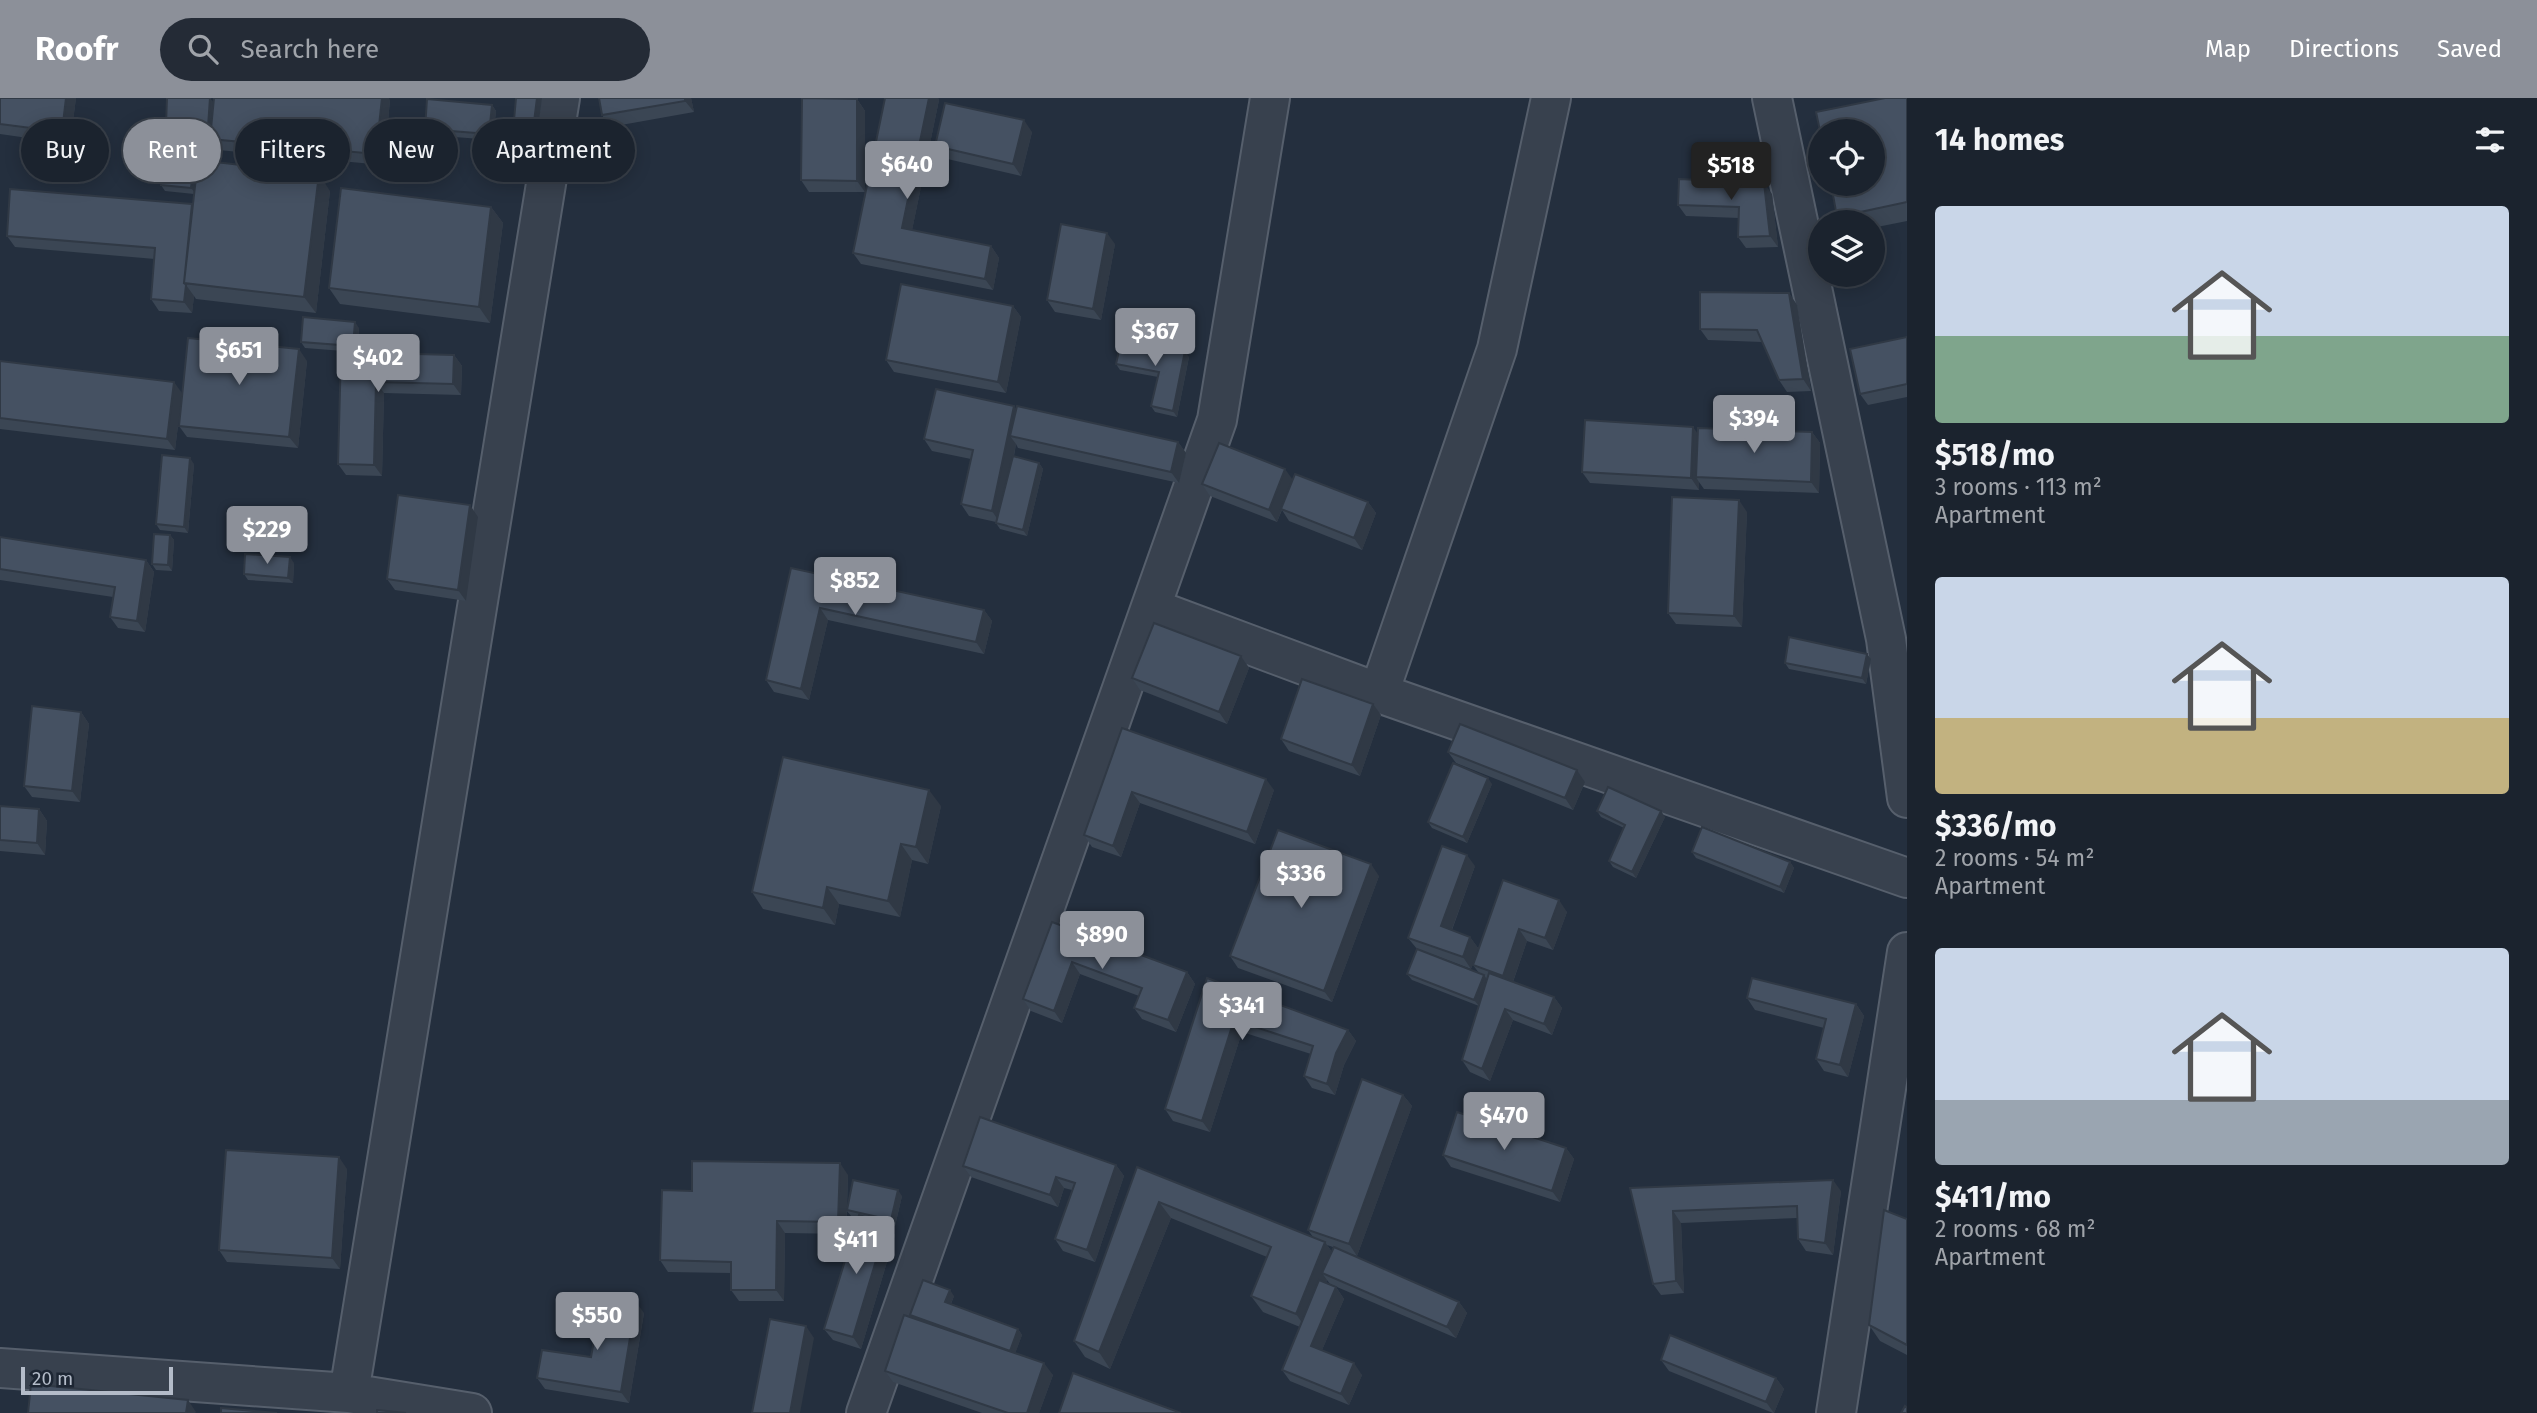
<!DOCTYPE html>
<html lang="en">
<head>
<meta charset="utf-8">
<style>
  :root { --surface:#1b232e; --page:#242b36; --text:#f1f3f6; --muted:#a0a4aa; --line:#39404a; --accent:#8c9099 }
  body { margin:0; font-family:"Fira Sans",sans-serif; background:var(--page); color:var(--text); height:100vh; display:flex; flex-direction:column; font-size:26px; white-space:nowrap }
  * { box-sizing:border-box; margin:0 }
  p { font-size:23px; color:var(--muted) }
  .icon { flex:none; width:38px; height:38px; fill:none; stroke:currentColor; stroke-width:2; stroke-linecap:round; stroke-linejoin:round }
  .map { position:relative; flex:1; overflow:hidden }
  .drawer { display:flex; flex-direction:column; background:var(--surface); width:630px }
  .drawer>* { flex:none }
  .hud { position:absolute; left:21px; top:21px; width:665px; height:63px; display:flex; gap:14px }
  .fabs { position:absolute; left:1808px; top:21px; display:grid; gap:14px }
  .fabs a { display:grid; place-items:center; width:77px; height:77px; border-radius:50%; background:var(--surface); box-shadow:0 4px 18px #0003,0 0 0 2px var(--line); font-size:35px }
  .scale { position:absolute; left:21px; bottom:18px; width:152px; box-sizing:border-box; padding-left:7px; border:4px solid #b4bcc9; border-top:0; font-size:19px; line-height:24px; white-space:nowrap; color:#b4bcc9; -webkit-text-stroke:5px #1d2633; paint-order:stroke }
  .price { position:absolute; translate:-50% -60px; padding:0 16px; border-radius:7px; background:var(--accent); color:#fff; font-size:23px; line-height:46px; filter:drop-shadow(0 2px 4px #0008) }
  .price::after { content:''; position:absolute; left:50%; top:42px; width:21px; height:16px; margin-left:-10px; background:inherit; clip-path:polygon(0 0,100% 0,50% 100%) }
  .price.active { background:#222; color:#fff }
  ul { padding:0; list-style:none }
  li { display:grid; align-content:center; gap:14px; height:371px; padding:0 28px }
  li span { display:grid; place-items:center; height:217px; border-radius:7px; color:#555 }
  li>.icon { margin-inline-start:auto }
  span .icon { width:126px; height:126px; fill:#fffc; stroke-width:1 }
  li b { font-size:30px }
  h2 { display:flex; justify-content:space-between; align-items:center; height:84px; padding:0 28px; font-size:30px }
  .pill { padding:0 24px; border-radius:32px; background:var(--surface); box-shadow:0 4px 18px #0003,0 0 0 2px var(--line); font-size:24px; line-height:63px }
  .pill.active { background:var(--accent); color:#fff }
  header { display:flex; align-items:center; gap:42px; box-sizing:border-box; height:98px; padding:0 35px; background:var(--accent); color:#fff }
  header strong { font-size:33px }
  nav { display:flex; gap:38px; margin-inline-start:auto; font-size:24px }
  .search { width:490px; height:63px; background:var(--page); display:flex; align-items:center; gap:18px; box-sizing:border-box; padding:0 24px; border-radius:38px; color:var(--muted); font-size:26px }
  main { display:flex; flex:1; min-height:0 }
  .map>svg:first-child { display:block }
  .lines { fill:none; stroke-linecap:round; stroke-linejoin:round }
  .minor-casing { stroke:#565f6c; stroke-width:42 }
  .minor { stroke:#38414e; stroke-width:38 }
  .wall { fill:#3b4654; fill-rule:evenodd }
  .shaded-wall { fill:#303945 }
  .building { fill:#455162; stroke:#303945; stroke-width:2 }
</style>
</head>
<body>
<header>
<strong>Roofr</strong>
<div class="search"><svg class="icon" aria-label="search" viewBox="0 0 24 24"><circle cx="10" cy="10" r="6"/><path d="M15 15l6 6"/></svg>Search here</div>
<nav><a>Map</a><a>Directions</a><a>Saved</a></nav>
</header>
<main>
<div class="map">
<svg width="1907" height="1315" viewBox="0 0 1907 1315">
  <rect width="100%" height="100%" fill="#242f3e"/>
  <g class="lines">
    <!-- minor casing -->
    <g class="minor-casing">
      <path id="minor" d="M1772 0 1886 541 1907 700
        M1151 510 1379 595 1907 780
        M1379 595 1497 251 1551 0
        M0 1270 349 1295 472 1315
        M349 1295 560 0
        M866 1315 1217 322 1270 0
        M1836 1315 1907 854"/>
    </g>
    <!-- minor -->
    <use href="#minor" class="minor"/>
  </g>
  <!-- wall -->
  <path class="wall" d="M0 0H76L70 46 0 36Z
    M542 0 538 30 518 28 514 22Z
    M691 0 694 14 610 29 602 17Z
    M885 0H938L939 2 912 132 991 148 999 160 993 192 861 166 853 155Z
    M1907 0V123L1872 130V124H1841L1837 119Z
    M857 1 865 13V94H809L801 82Z
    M390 2 384 67 218 52 210 41V34L170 32 166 26 213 4Z
    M492 7 496 13 493 42 429 37 425 31Z
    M1032 34 1021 78 943 60 935 48Z
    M200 56V62L330 93 316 215 196 201 194 198 192 215 159 213 151 201 155 161 15 149 7 138 193 107 194 96 165 93 161 87Z
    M1772 96 1778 149 1746 150 1738 139 1739 120 1686 118 1678 107Z
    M491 109 503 125 490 225 340 206 329 190Z
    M1115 146 1101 222 1055 214 1047 202Z
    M1789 195 1797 207 1811 293 1787 294 1779 282 1762 244 1708 242 1700 231Z
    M1013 208 1021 219 1006 295 894 274 886 262Z
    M359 230 357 254 454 257 462 268 461 297 384 295 382 378 346 377 338 366 356 254 305 250 301 244Z
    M1907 239V299L1868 307 1860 296Z
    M1189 259 1177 319 1155 314 1151 308 1158 279 1120 272 1116 266Z
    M0 263 182 295 175 352 0 331Z
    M307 263 298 350 187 339 179 328Z
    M1016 311 1178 344 1186 355 1179 385 1018 350 1016 346 1014 358 1039 365 1043 371 1027 438 1000 431 996 425V424L969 418 961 406 971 361 932 353 924 341Z
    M1812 334 1820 345 1819 395 1704 391 1699 384V392L1590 385 1582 374 1698 335Z
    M194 366 188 435 160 432 156 426Z
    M1293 382 1368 404 1376 415 1362 452 1289 423 1282 412 1277 424 1210 398 1202 386Z
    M1747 414 1742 529 1676 526 1668 515Z
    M478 419 466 503 395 492 387 481Z
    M170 437 174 442 172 473 156 472 152 466Z
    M0 439 146 462 154 474 145 534 118 530 110 519 113 499 0 482Z
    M294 465 293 485 248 482 244 476Z
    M791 470 984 512 992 523 984 556 828 522 809 602 774 594 766 582Z
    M1241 558 1249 570 1227 626 1140 592 1132 580Z
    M1871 561 1866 586 1789 571 1785 565Z
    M81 614 89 626 80 704 32 699 24 688Z
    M1381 617 1360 678 1289 653 1281 641Z
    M1122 630 1274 692 1255 746 1140 705 1121 759 1092 749 1084 737Z
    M1448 654 1577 672 1585 684 1573 712 1456 665Z
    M1492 686 1467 745 1432 730 1428 724Z
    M0 708 39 711 47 723 45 757 0 753Z
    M941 708 928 766 912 762 900 819 839 806 835 827 763 811 752 794Z
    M1597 713 1665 719 1636 780 1613 769 1609 763 1624 730 1601 719Z
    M1692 754 1790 764 1794 770 1784 795 1696 760Z
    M1475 768 1452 832 1470 839 1478 850 1471 871 1426 854 1479 875 1473 867 1503 782 1567 814 1553 852 1527 843 1513 884 1554 899 1562 910 1552 937 1513 922 1490 983 1470 974 1462 962 1479 908 1412 882 1407 876 1417 851 1408 840Z
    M1379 778 1332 904 1238 870 1230 858Z
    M1052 824 1187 874 1195 886 1176 934 1142 921 1134 910 1139 898 1080 876 1062 925 1031 913 1023 901Z
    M1207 880 1348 932 1356 943 1344 967 1335 997 1312 990 1304 978 1311 956 1242 934 1210 1034 1173 1023 1165 1011Z
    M1747 900 1856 906 1864 918 1848 979 1824 973 1816 961 1824 930 1755 912Z
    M1403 997 1412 1008 1357 1158 1342 1153 1459 1204 1467 1215 1456 1240 1330 1186 1327 1182 1326 1185 1336 1189 1344 1201 1322 1252 1362 1277 1349 1307 1290 1283 1282 1272 1300 1229 1263 1214 1251 1198 1267 1159 1171 1120 1110 1271 1085 1259 1074 1243 1137 1069 1313 1139 1308 1132ZM1327 1147 1333 1149 1332 1154Z
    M1566 1050 1574 1061 1560 1104 1451 1069 1443 1057Z
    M1116 1067 1124 1078 1095 1164 1063 1153 1055 1141 1072 1092 1064 1090 1058 1109 971 1079 963 1068Z
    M347 1071 340 1171 227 1164 219 1152Z
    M848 1077 847 1109 902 1098 895 1128 888 1126 895 1137 861 1251 833 1242 824 1231 858 1120 851 1118 847 1113 846 1136 785 1135 784 1203H739L731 1192V1175L668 1174 660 1162 692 1093Z
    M1630 1090 1841 1093 1833 1157 1806 1153 1798 1141 1797 1120 1681 1125 1684 1195 1661 1197 1653 1186Z
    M1907 1121V1257L1880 1243 1869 1227Z
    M954 1198 951 1206 1018 1231 1022 1237 1015 1255 1053 1277 1039 1315H982L893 1284 885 1273 912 1220 910 1217Z
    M644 1215 629 1305 545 1291 537 1280 591 1259Z
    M1661 1262 1776 1280 1784 1291 1774 1315H1773L1669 1273Z"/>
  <!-- shaded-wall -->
  <path class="shaded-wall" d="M66 0H76L70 46 62 34Z
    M210 0 214 5 212 35 208 29Z
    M382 0H389L390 2 384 67 376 56Z
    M537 0H542L538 30 534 24Z
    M685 0H691L694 14 685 3Z
    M929 0H938L939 2 910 142 902 130Z
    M857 1 865 13V94L857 83Z
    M492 7 496 13 493 42 489 36Z
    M1024 22 1032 34 1021 78 1013 66Z
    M196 50 200 56 196 96 191 90Z
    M319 76 330 93 316 215 304 199Z
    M1764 85 1772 96 1778 149 1770 138Z
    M491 109 503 125 490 225 479 209Z
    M1107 135 1115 146 1101 222 1093 211Z
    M991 148 999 160 993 192 985 181Z
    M186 187 194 198 192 215 184 204Z
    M1789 195 1797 207 1811 293 1803 281Z
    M1013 208 1021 219 1006 295 998 284Z
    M355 224 359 230 357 254 353 248Z
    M299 251 307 263 298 350 289 339Z
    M1185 253 1189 259 1177 319 1173 313Z
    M454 257 462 268 461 297 453 286Z
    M174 284 182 295 175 352 167 341Z
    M376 284 384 295 382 378 374 367Z
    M1014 308 1022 319 1010 338 1016 346 1000 425 992 413Z
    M1693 329 1701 340 1696 379 1699 384V392L1691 380Z
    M1812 334 1820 345 1819 395 1811 384Z
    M1178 344 1186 355 1179 385 1171 374Z
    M190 360 194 366 188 435 184 429Z
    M1039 365 1043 371 1027 438 1023 432Z
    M1285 371 1293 382 1277 424 1269 412Z
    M1739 402 1747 414 1742 529 1734 518Z
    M1368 404 1376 415 1362 452 1354 440Z
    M470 407 478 419 466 503 458 492Z
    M170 437 174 442 172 473 168 467Z
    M290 459 294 465 293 485 288 480Z
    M146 462 154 474 145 534 137 523Z
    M820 510 828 522 809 602 801 591Z
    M984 512 992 523 984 556 976 544Z
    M1867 556 1871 561 1866 586 1862 580Z
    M1241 558 1249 570 1227 626 1219 614Z
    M1373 606 1381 617 1360 678 1352 667Z
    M81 614 89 626 80 704 72 693Z
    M1577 672 1585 684 1573 712 1565 700Z
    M1488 680 1492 686 1467 745 1463 739Z
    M1266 681 1274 692 1255 746 1247 734Z
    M929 692 941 708 928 766 916 749Z
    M1132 694 1140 705 1121 759 1113 748Z
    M39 711 47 723 45 757 37 745Z
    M1661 713 1665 719 1636 780 1632 774Z
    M901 746 912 762 900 819 888 803Z
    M1467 757 1475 768 1449 839 1441 828Z
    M1790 764 1794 770 1784 795 1780 789Z
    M1371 766 1379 778 1332 904 1324 893Z
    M827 789 839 806 835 827 823 810Z
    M1559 802 1567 814 1553 852 1545 840Z
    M1519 831 1527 843 1511 889 1503 878Z
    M1470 839 1478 850 1471 871 1463 859Z
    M1072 864 1080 876 1062 925 1054 913Z
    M1187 874 1195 886 1176 934 1168 922Z
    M1484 877 1488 883 1479 908 1474 902Z
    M1554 899 1562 910 1552 937 1544 926Z
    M1856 906 1864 918 1848 979 1840 967Z
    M1505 911 1513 922 1490 983 1482 971Z
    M1234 922 1242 934 1210 1034 1202 1023Z
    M1348 932 1356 943 1344 967 1335 997 1327 986 1336 955Z
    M1403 997 1412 1008 1357 1158 1349 1146Z
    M1566 1050 1574 1061 1560 1104 1552 1093Z
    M339 1059 347 1071 340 1171 332 1160Z
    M840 1065 848 1077 846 1136 838 1124Z
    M1116 1067 1124 1078 1095 1164 1087 1152Z
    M1056 1079 1064 1090 1058 1109 1050 1097Z
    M1833 1082 1841 1093 1833 1157 1825 1145Z
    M898 1092 902 1098 895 1128 891 1122Z
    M1159 1104 1171 1120 1110 1271 1099 1254Z
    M1673 1113 1681 1125 1684 1195 1676 1183Z
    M777 1123 785 1135 784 1203 776 1192Z
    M887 1126 895 1137 861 1251 853 1239Z
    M1325 1144 1336 1160 1322 1175 1327 1182 1307 1232 1296 1216Z
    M1336 1189 1344 1201 1319 1259 1311 1248Z
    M950 1192 954 1198 949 1210 945 1204Z
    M636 1204 644 1215 629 1305 621 1294Z
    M1459 1204 1467 1215 1456 1240 1447 1229Z
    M806 1228 814 1240 800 1315H790Z
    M1018 1231 1022 1237 1014 1259 1010 1253Z
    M1044 1265 1053 1277 1039 1315H1027Z
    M1354 1265 1362 1277 1349 1307 1341 1296Z
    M1776 1280 1784 1291 1774 1315 1766 1304Z
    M188 1302 196 1314 195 1315H186Z"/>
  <!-- building -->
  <path class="building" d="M0 0H66L62 34 0 26Z
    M167 0H210L208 29 166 26Z
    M214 0H382L376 56 210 41Z
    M516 0H537L534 24 514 22Z
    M599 0H685V3L602 17Z
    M802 0 857 1V83L801 82Z
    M885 0H929L902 130 991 148 985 181 853 155Z
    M1885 0H1907V104L1837 119 1831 86H1872V33H1820L1816 14Z
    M427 1 492 7 489 36 425 31Z
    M945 5 1024 22 1013 66 935 48Z
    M165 46 196 50 191 90 161 87Z
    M198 62 319 76 304 199 184 185Z
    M1679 81 1764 85 1770 138 1738 139 1739 109 1678 107Z
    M341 90 491 109 479 209 329 190Z
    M10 91 192 106 184 185 186 187 184 204 151 201 155 150 7 138Z
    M1061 126 1107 135 1093 211 1047 202Z
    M901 186 1013 208 998 284 886 262Z
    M1700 194 1789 195 1803 281 1779 282 1757 232 1700 231Z
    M303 219 355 224 353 248 301 244Z
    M1907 239V286L1860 296 1850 251Z
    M188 240 299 251 289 339 179 328Z
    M1122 240 1185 253 1173 313 1151 308 1159 274 1116 266Z
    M341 254 454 257 453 286 376 284 374 367 338 366Z
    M0 263 174 284 167 341 0 320Z
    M936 291 1014 308 992 413 961 406 973 352 924 341Z
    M1017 308 1178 344 1171 374 1010 338Z
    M1585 322 1693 329 1691 380 1582 374Z
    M1698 330 1812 334 1811 384 1696 379Z
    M1219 345 1285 371 1269 412 1202 386Z
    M162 357 190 360 184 429 156 426Z
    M1013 358 1039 365 1023 432 996 425Z
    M1295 376 1368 404 1354 440 1281 411Z
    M398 397 470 407 458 492 387 481Z
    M1672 399 1739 402 1734 518 1668 515Z
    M154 436 170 437 168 467 152 466Z
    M0 439 146 462 137 523 110 519 115 489 0 471Z
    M245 456 290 459 288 480 244 476Z
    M791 470 984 512 976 544 820 510 801 591 766 582Z
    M1154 525 1241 558 1219 614 1132 580Z
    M1789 539 1867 556 1862 580 1785 565Z
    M1302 581 1373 606 1352 667 1281 641Z
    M32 608 81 614 72 693 24 688Z
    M1460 626 1577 672 1565 700 1448 654Z
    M1122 630 1266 681 1247 734 1132 694 1113 748 1084 737Z
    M783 659 929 692 916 749 901 746 888 803 827 789 823 810 752 794Z
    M1453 665 1488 680 1463 739 1428 724Z
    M1608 689 1661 713 1632 774 1609 763 1625 727 1597 713Z
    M0 708 39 711 37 745 0 742Z
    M1702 729 1790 764 1780 789 1692 754Z
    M1278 732 1371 766 1324 893 1230 858Z
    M1442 748 1467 757 1441 828 1470 839 1463 859 1408 840Z
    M1503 782 1559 802 1545 840 1519 831 1503 878 1473 867Z
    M1052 824 1187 874 1168 922 1134 910 1142 890 1072 864 1054 913 1023 901Z
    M1417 851 1484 877 1474 902 1407 876Z
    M1489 875 1554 899 1544 926 1505 911 1482 971 1462 962Z
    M1207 880 1348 932 1336 955 1327 986 1304 978 1313 948 1234 922 1202 1023 1165 1011Z
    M1752 880 1856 906 1840 967 1816 961 1826 921 1747 900Z
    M1362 981 1403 997 1349 1146 1308 1132Z
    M1457 1014 1566 1050 1552 1093 1443 1057Z
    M980 1019 1116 1067 1087 1152 1055 1141 1075 1085 1056 1079 1050 1097 963 1068Z
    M226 1052 339 1059 332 1160 219 1152Z
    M692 1063 840 1065 838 1124 777 1123 776 1192H731V1164L660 1162 662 1092 692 1093Z
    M1137 1069 1325 1144 1296 1216 1251 1198 1271 1149 1159 1104 1099 1254 1074 1243Z
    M853 1082 898 1092 891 1122 847 1112Z
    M1833 1082 1825 1145 1798 1141 1797 1108 1673 1113 1676 1183 1653 1186 1630 1090Z
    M1884 1112 1907 1121V1247L1869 1227Z
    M859 1117 887 1126 853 1239 824 1231Z
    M1334 1149 1459 1204 1447 1229 1322 1175Z
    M923 1182 950 1192 945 1204 1018 1231 1010 1253 910 1217Z
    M1319 1182 1336 1189 1311 1248 1354 1265 1341 1296 1282 1272Z
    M602 1198 636 1204 621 1294 537 1280 542 1252 591 1259Z
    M904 1217 1044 1265 1027 1315H1008L885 1273Z
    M770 1221 806 1228 790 1315H752Z
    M1670 1237 1776 1280 1766 1304 1661 1262Z
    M1073 1275 1181 1315H1059Z
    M31 1286 188 1302 186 1315H28Z
    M1905 1308 1907 1310V1315H1901Z
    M221 1310 277 1315H221Z
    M377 1312 406 1315H377Z"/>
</svg>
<div class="fabs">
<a><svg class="icon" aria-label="locate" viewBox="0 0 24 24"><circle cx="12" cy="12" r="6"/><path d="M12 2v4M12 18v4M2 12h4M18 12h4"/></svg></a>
<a><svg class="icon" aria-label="layers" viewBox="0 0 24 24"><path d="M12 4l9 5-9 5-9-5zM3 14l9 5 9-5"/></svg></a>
</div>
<div class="scale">20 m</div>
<b class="price" style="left:907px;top:103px">$640</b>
<b class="price active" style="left:1731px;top:104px">$518</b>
<b class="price" style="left:1155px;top:270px">$367</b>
<b class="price" style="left:239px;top:289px">$651</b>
<b class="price" style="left:378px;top:296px">$402</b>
<b class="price" style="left:1754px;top:357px">$394</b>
<b class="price" style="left:267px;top:468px">$229</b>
<b class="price" style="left:855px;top:519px">$852</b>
<b class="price" style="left:1301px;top:812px">$336</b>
<b class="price" style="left:1102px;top:873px">$890</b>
<b class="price" style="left:1242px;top:944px">$341</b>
<b class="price" style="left:1504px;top:1054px">$470</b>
<b class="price" style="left:856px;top:1178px">$411</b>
<b class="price" style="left:597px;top:1254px">$550</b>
<div class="hud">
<a class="pill">Buy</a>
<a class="pill active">Rent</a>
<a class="pill">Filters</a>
<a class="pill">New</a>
<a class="pill">Apartment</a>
</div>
</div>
<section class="drawer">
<h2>14 homes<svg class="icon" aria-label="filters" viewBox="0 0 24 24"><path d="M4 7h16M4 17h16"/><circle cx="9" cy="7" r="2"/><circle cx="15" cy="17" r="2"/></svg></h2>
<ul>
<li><span style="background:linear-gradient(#c9d6e8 60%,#7fa58c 0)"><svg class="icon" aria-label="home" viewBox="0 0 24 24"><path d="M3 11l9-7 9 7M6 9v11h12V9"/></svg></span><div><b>$518/mo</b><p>3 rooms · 113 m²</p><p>Apartment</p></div></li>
<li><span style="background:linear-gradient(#c9d6e8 65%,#c2b280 0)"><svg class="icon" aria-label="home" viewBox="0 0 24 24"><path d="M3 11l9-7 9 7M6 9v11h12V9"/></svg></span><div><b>$336/mo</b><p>2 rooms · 54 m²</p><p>Apartment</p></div></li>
<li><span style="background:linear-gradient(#c9d6e8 70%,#9aa5b1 0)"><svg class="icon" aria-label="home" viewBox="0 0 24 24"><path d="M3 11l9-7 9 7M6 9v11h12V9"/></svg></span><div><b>$411/mo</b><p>2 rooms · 68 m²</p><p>Apartment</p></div></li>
</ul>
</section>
</main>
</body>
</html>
